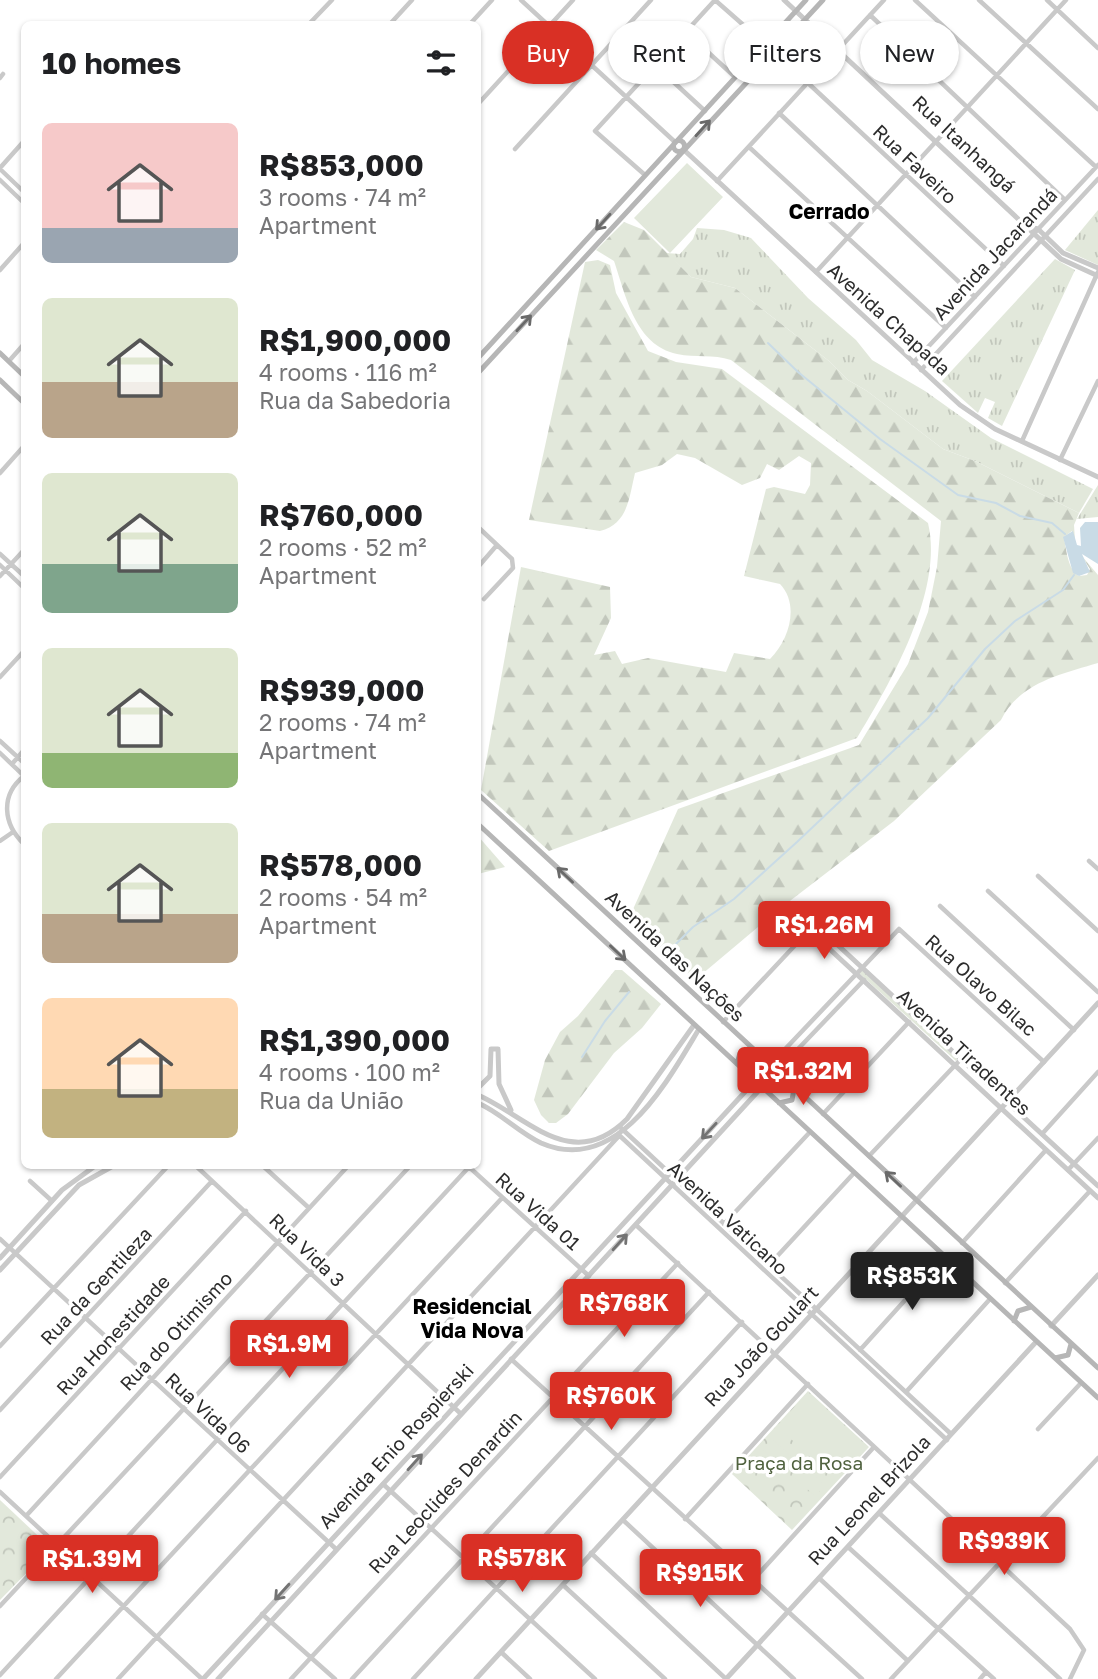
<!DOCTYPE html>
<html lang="en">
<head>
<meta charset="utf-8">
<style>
  :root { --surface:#fff; --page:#f6f6f6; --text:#202124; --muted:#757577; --accent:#d93025 }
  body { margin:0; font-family:"Golos Text",sans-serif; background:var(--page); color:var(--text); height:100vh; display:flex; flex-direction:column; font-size:26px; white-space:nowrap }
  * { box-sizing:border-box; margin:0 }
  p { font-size:23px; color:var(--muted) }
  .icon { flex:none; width:38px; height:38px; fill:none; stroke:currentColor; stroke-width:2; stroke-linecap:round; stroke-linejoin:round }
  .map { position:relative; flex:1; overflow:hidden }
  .details { position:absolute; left:21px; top:21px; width:460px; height:1148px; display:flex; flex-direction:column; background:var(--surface); border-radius:10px; box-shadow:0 2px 5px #0004 }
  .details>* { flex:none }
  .banner { position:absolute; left:502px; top:21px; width:490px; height:63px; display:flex; gap:14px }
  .price { position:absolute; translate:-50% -60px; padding:0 16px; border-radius:7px; background:var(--accent); color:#fff; font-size:23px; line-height:46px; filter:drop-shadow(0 2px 4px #0008) }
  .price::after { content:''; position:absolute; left:50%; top:42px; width:21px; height:16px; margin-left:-10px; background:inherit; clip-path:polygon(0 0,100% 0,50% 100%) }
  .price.on { background:#222; color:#fff }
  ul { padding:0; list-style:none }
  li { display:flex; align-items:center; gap:21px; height:175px; padding:0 21px }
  li span { display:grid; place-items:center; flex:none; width:196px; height:140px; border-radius:10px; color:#555 }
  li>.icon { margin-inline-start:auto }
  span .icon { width:84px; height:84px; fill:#fffc; stroke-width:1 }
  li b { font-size:30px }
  h2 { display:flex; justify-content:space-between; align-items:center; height:84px; padding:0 21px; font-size:30px }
  .pill { padding:0 24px; border-radius:32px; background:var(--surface); box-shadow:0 2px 5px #0004; font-size:24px; line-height:63px }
  .pill.on { background:var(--accent); color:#fff }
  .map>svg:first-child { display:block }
  .grass { fill:url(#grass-tufts) }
  .forest { fill:url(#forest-firs) }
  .park { fill:url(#park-crowns) }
  .pitch { fill:#e2e8db }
  .water { fill:#c9dbe6 }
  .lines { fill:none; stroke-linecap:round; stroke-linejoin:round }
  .stream { stroke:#c9dbe6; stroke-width:2 }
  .minor { stroke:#c9c9c9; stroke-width:4.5 }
  .tertiary { stroke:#c9c9c9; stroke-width:5 }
  .secondary { stroke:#b6b6b6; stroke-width:5 }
  .oneway { stroke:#6a6a6a }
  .oneway2 { stroke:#737373 }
  .labels { text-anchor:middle; stroke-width:7; stroke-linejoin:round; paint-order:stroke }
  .street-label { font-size:19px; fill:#2c2c2c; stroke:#fff }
  .park-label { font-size:19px; fill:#50623f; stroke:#fff }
  .neighbourhood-label { font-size:21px; font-weight:bold; fill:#000; stroke:#fff }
</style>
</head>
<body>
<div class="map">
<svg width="1098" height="1679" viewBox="0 0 1098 1679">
  <defs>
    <pattern id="grass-tufts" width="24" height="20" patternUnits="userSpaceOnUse" patternTransform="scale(1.75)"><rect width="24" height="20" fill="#e2e8db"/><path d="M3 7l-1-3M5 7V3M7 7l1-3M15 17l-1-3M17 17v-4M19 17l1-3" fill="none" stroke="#c2c7bc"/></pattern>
    <pattern id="forest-firs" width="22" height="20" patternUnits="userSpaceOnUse" patternTransform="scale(1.75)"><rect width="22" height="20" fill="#e2e8db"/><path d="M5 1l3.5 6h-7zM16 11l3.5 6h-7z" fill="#c2c7bc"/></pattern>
    <pattern id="park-crowns" width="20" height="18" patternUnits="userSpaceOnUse" patternTransform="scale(1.75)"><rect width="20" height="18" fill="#e2e8db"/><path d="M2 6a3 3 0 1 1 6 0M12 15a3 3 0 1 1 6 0" fill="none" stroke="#c2c7bc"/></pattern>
  </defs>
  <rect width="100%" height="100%" fill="#fff"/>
  <!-- grass -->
  <path class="grass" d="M1098 210V265L1065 250Z
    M697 228 724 230 751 238 808 298 856 340 872 360 925 391 991 438 1093 489 1079 513 975 461 943 449 867 391 848 380 829 361 735 288 691 277 666 253 680 254 693 239Z
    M1055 259 1075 270 1002 426 988 418 995 402 985 398 978 413 942 381Z
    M1098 485V517L1077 519Z
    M862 970 958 1058 956 1061 859 973Z"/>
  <!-- forest -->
  <path class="forest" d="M624 222 644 230 691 277 735 288 829 361 848 380 867 391 943 449 975 461 1079 513 1074 525 1075 541 1072 531 1064 537C1066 549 1068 570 1079 576L1087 575 1090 569 1081 555 1098 575V663C1061 674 1019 683 1001 720L894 821 782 907 695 980 631 921 630 916 678 809 859 745 908 664 928 612 937 567 941 521 731 360C713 354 696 358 677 354 635 345 626 296 614 261L596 250Z
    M598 260 610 265 616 293 648 351 676 362 722 369 928 523C944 590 891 682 857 738L549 851 481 790 521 567 610 587 611 618 594 655 615 651 622 664 648 658 726 672 734 653 770 659C789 640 800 605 780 584L744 576 766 489 774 487 805 494 810 485 811 463 799 456 779 470 767 464 760 478 742 485 695 458 677 454 662 465 635 473C629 498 628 524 600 531L529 520 585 262Z
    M478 836 505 867 478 874Z
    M615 970H622L661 1004 642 1028 614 1053 568 1114 556 1123H549L541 1115 534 1100 545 1060 560 1032 578 1016Z"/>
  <!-- park -->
  <path class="park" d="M808 1391 869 1447 792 1530 732 1474Z
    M0 1500 51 1548 0 1600Z"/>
  <!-- pitch -->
  <path class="pitch" d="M687 163 723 197 670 253 634 218Z
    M808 1392 868 1447 836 1481 777 1426Z
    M772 1439 792 1457 782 1467 762 1449Z
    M804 1466 825 1486 815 1496 794 1477Z"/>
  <!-- water -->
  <path class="water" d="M1085 522H1098V564L1082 554 1090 572 1079 576 1073 573 1063 537 1073 531 1077 545 1081 546 1080 528Z"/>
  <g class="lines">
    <!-- stream -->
    <path class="stream" d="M768 343 798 372 880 439 958 495 996 503 1020 516 1052 523 1065 534
      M672 948 693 927 734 899 797 842 928 718 985 649 1015 621 1063 590 1074 575
      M582 1057 605 1021 629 992"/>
    <!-- minor -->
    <path class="minor" d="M521 0 675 142
      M915 0 1096 167
      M979 0 1098 109
      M1047 0 1098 48
      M870 15 1065 200
      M309 24 332 0
      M390 24 412 0
      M470 24 492 0
      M686 32 735 77
      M655 65 705 111
      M0 78 3 74
      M808 83 1004 266
      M478 104 573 0
      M779 113 975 297
      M749 147 946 328
      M515 149 651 0
      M0 168 24 141
      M0 169 24 192
      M645 175 595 131 715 0 765 44
      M0 180 24 203
      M717 181 884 0
      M0 270 24 243
      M816 272 1066 0
      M9 361 24 344
      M913 363 1098 165
      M921 370 1098 179
      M1022 441 1098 272
      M1060 460 1098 381
      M0 473 24 446
      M478 527 512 559 513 568 484 599
      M0 554 24 576
      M0 565 24 588
      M478 567 497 545
      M0 576 24 550
      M0 677 24 651
      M0 741 24 763
      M0 753 24 776
      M12 764 24 750
      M24 776C0 795 3 824 24 844
      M0 841 13 832
      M1089 861 1098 869
      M1038 876 1098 931
      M988 891 1098 992
      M940 906 1074 1030
      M723 1022 815 924
      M770 1065 899 929 1044 1062
      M777 1071 864 980
      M823 1114 909 1022
      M621 1128 951 1434
      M1042 1134 1098 1072
      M620 1136 947 1440
      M869 1156 961 1059
      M196 1166 460 1413
      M263 1166 309 1208
      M468 1166 589 1276
      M1068 1170 1098 1138
      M30 1181 52 1201
      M724 1224 810 1132
      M636 1225 1070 1629 1084 1650 1070 1679
      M0 1239 336 1549
      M962 1243 1046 1150
      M769 1265 854 1173
      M1005 1283 1090 1191
      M0 1346 168 1166
      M860 1350 944 1257
      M511 1359 862 1679
      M906 1392 990 1299
      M0 1410 212 1181
      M1038 1429 1081 1383
      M0 1477 246 1211
      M383 1484 595 1679
      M0 1492 202 1679
      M879 1513 1060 1679
      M26 1516 348 1166
      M685 1519 808 1384
      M623 1520 794 1679
      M848 1547 994 1679
      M591 1553 726 1679
      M819 1578 908 1661
      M753 1580 874 1447
      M563 1585 665 1679
      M0 1606 410 1166
      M262 1614 335 1679
      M501 1652 530 1679
      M0 1675 469 1167
      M56 1679 502 1198
      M118 1679 619 1136
      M291 1679 678 1263
      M352 1679 709 1292
      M413 1679 742 1322
      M891 1679 1098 1458
      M980 1679 986 1672"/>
    <!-- tertiary -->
    <path class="tertiary" d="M784 0 1061 259 1098 276
      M684 150 960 405 995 429 1098 477
      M1029 226 1038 229 1063 253 1098 268
      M815 924 1098 1186
      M809 930 1098 1198
      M478 1088 490 1076 491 1049H498L499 1084 511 1110
      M478 1095C528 1117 572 1174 627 1119L694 1025
      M478 1103C501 1113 518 1132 541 1143 617 1176 667 1082 699 1029
      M0 1258 62 1190 95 1166
      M0 1270 79 1185 113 1166
      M1051 1326 1098 1275
      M203 1679 755 1081
      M218 1679 762 1087
      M476 1679 1098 1003
      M726 1679 1036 1342"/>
    <!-- secondary -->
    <path class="secondary" d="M673.5 146a5.5 5.5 0 1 1 11 0a5.5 5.5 0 1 1-11 0Z
      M0 353 24 376
      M478 358 806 0
      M478 373 823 0
      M0 380 24 403
      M478 794 1098 1368
      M478 824 1098 1398
      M737 1064 740 1053 752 1048
      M779 1103 792 1100 794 1089
      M1014 1321 1018 1311 1031 1307
      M1055 1358 1068 1355 1071 1344"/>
  </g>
  <!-- one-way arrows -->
  <defs><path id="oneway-shaft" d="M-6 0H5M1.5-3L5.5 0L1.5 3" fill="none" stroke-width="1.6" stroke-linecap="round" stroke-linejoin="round" transform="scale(1.75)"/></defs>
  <g class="oneway">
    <use href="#oneway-shaft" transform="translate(703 128) rotate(-48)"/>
    <use href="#oneway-shaft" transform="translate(603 222) rotate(132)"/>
    <use href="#oneway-shaft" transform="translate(524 323) rotate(-47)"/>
    <use href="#oneway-shaft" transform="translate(565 875) rotate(-137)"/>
    <use href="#oneway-shaft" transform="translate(618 953) rotate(43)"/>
    <use href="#oneway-shaft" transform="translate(893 1179) rotate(-137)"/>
  </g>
  <g class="oneway2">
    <use href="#oneway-shaft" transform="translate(709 1131) rotate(133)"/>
    <use href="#oneway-shaft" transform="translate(620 1242) rotate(-48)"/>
    <use href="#oneway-shaft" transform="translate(415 1462) rotate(-48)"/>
    <use href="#oneway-shaft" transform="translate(282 1592) rotate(132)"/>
  </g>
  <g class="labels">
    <!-- street labels -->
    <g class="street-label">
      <text transform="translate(964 144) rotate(43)" y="7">Rua Itanhangá</text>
      <text transform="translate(915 164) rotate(43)" y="7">Rua Faveiro</text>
      <text transform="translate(995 254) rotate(-47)" y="7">Avenida Jacarandá</text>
      <text transform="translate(889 319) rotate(42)" y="7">Avenida Chapada</text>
      <text transform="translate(675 956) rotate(43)" y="7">Avenida das Nações</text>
      <text transform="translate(981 985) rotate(42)" y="7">Rua Olavo Bilac</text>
      <text transform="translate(964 1052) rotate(43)" y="7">Avenida Tiradentes</text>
      <text transform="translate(538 1211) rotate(42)" y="7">Rua Vida 01</text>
      <text transform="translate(728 1218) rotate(43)" y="7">Avenida Vaticano</text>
      <text transform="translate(307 1250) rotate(44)" y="7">Rua Vida 3</text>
      <text transform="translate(96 1286) rotate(-47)" y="7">Rua da Gentileza</text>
      <text transform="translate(176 1331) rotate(-47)" y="7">Rua do Otimismo</text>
      <text transform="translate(113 1335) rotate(-47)" y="7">Rua Honestidade</text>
      <text transform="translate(761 1346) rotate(-47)" y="7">Rua João Goulart</text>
      <text transform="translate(208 1413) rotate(43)" y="7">Rua Vida 06</text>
      <text transform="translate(396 1446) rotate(-47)" y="7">Avenida Enio Rospierski</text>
      <text transform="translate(445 1492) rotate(-47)" y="7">Rua Leoclides Denardin</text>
      <text transform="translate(869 1500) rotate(-47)" y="7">Rua Leonel Brizola</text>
    </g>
    <!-- park labels -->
    <g class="park-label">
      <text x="799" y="1470">Praça da Rosa</text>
    </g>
    <!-- neighbourhood labels -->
    <g class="neighbourhood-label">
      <text x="829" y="219">Cerrado</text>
      <text x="472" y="1314">Residencial<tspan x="472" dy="24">Vida Nova</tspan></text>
    </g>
  </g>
</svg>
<b class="price" style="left:824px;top:961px">R$1.26M</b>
<b class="price" style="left:803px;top:1107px">R$1.32M</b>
<b class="price on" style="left:912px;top:1312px">R$853K</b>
<b class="price" style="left:624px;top:1339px">R$768K</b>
<b class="price" style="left:289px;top:1380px">R$1.9M</b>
<b class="price" style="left:611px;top:1432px">R$760K</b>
<b class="price" style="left:1004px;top:1577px">R$939K</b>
<b class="price" style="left:522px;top:1594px">R$578K</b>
<b class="price" style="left:92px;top:1595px">R$1.39M</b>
<b class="price" style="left:700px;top:1609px">R$915K</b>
<div class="banner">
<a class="pill on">Buy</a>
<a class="pill">Rent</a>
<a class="pill">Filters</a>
<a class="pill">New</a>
</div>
<section class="details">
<h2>10 homes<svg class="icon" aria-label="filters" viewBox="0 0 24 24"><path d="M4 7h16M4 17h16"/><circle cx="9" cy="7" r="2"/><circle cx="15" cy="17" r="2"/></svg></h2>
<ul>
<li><span style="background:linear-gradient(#f6c9c9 75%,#9aa5b1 0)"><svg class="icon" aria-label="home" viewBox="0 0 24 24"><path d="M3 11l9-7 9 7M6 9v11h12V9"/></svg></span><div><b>R$853,000</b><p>3 rooms · 74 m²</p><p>Apartment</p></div></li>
<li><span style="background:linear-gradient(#dfe7d0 60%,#b9a48a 0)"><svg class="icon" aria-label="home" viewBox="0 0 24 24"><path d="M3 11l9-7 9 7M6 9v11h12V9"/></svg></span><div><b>R$1,900,000</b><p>4 rooms · 116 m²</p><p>Rua da Sabedoria</p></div></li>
<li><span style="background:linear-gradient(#dfe7d0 65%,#7fa58c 0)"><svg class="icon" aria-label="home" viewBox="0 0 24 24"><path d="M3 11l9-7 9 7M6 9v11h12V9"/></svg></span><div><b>R$760,000</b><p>2 rooms · 52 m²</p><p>Apartment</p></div></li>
<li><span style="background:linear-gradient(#dfe7d0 75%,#8fb573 0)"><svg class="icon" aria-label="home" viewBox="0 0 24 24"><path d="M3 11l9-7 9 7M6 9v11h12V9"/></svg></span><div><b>R$939,000</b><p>2 rooms · 74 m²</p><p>Apartment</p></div></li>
<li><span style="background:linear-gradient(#dfe7d0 65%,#b9a48a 0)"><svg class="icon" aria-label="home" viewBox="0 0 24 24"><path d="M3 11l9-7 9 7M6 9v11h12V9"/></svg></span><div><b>R$578,000</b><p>2 rooms · 54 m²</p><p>Apartment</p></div></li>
<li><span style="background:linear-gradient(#ffd9b3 65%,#c2b280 0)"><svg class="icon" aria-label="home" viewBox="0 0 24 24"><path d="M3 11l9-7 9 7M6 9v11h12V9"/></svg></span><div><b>R$1,390,000</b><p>4 rooms · 100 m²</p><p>Rua da União</p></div></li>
</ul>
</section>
</div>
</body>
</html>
